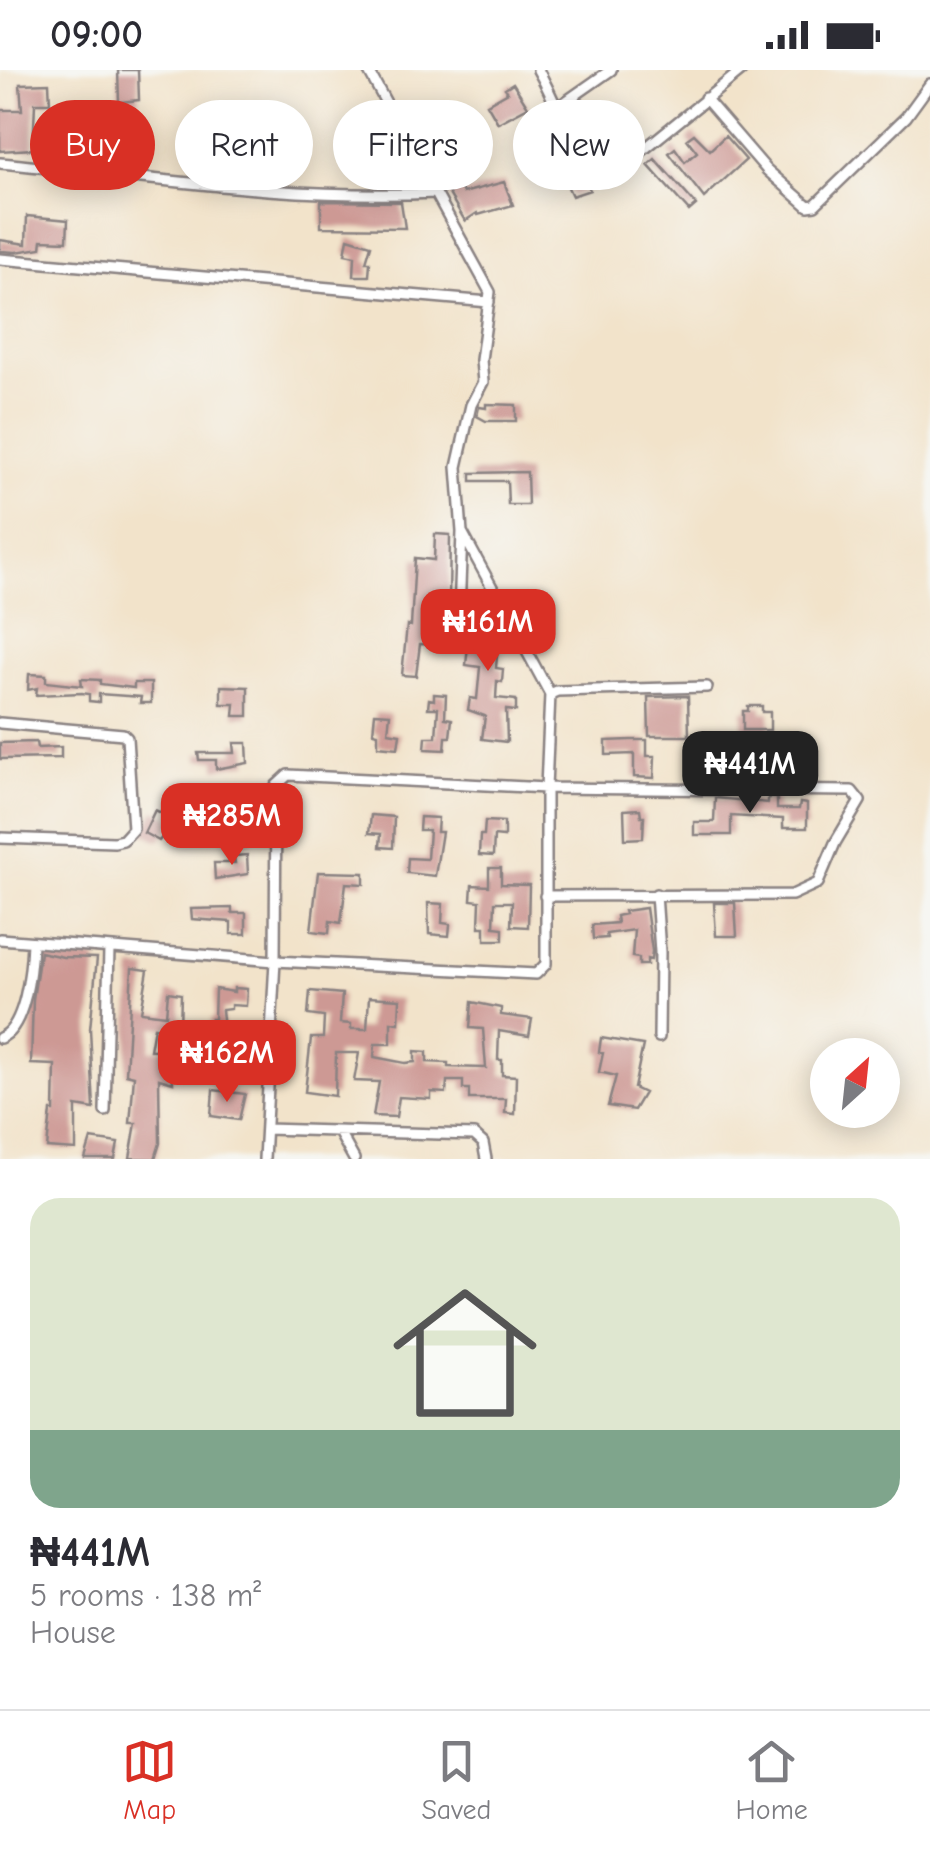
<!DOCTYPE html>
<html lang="en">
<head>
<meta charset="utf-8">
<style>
  :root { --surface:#fff; --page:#f7f7f7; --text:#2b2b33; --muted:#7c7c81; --line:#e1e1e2; --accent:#d93025 }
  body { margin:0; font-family:"Comic Neue",sans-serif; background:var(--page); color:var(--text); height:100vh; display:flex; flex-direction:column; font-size:38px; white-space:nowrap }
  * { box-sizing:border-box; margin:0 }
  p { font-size:32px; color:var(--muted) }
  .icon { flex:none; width:55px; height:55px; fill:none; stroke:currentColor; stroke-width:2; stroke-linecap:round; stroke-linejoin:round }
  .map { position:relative; height:1089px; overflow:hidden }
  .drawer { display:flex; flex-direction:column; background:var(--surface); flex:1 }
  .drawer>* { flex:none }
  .hud { position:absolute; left:30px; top:30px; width:870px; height:90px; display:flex; gap:20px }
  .needle { width:65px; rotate:27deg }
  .tools { position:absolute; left:810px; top:968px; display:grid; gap:20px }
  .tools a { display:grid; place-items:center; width:90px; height:90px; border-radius:50%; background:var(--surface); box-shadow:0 5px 25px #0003; font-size:50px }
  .price { position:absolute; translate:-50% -85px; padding:0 22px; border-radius:20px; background:var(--accent); color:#fff; font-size:32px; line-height:65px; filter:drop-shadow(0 2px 5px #0008) }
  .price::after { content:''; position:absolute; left:50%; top:60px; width:30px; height:22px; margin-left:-15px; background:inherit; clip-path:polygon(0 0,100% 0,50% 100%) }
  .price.selected { background:#222; color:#fff }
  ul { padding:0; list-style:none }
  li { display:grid; align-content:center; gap:20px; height:530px; padding:0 30px }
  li+li { border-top:2px solid var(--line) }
  li span { display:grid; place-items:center; height:310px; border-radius:30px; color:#555 }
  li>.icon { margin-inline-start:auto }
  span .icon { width:180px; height:180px; fill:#fffc; stroke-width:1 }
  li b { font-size:42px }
  .pill { padding:0 35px; border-radius:45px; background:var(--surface); box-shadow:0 5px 25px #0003; font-size:35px; line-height:90px }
  .pill.selected { background:var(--accent); color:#fff }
  .status { display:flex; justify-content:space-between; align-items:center; height:70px; padding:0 50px; background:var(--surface); direction:ltr }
  .status svg { height:28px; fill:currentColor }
  .tab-bar { display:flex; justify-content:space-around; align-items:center; height:140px; border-top:2px solid var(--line); background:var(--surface); font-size:28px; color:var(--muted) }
  .tab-bar a { display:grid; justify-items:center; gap:5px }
  .tab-bar .selected { color:var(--accent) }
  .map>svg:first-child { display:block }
  .building { fill:#cd9994 }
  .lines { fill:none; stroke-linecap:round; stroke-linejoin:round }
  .street-casing { stroke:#8a8282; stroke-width:14 }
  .street { stroke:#fff; stroke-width:9 }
</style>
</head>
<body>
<div class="status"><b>09:00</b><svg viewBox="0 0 49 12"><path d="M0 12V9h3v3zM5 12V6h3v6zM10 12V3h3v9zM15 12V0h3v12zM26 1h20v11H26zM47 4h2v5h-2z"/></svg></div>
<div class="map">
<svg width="930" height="1089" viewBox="0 0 930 1089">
  <rect width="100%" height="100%" fill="#f6f6f2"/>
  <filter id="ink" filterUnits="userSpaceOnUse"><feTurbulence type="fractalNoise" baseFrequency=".01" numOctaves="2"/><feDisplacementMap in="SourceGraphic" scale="20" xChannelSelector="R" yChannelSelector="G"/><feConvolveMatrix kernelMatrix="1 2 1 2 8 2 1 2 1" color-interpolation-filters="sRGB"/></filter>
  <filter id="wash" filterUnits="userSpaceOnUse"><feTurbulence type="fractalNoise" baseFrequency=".0048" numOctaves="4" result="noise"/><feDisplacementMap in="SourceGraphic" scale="40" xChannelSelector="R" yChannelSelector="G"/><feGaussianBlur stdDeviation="2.25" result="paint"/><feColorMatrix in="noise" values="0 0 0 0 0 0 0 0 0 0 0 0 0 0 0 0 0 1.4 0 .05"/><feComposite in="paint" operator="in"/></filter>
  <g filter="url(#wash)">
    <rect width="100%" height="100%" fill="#f2e3ca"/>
    <g id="blocks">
      <!-- building -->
      <path class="building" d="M118 0H138L139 30 119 32Z
        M49 13 50 33H35L33 79 0 81V40H22L20 14Z
        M513 13 528 37 498 53 487 34 508 22 505 18Z
        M694 64 710 80 725 66 746 90 704 128 669 83 675 78 685 92 697 82 687 69Z
        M569 82 590 120 572 126 554 87Z
        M655 89 696 135 689 141 648 95Z
        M457 112 463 123 504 112 513 135 478 145 477 143 465 151 446 119Z
        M321 131 401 132 405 158 321 157Z
        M27 146 68 150 67 171 42 170 41 178 16 182 0 181V170L26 174Z
        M348 168 371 175 366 192H370L369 206H354L355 186 345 184Z
        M486 334 516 335V351H486L477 346 479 337 486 338Z
        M527 402 528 435H508L507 411H471V403Z
        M435 464 450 465 449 530H444L439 563H450V576L420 574 416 606 402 605 407 555 411 556 415 488 434 490Z
        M473 528 490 531 486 560 504 561 503 575H498L496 598 503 599 502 612 497 611 496 628 516 630V641L506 640 507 672 482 669 485 646 468 640 470 628 477 629 480 597 466 595Z
        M29 604 46 605V612L82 616 81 609 100 610V614L134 618V613H151V633H140L141 627 99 624V632L89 631V624L82 623 36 625 37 618 28 620Z
        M221 616 248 617V646H234L235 634H221Z
        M434 624 446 625 445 648 452 649 450 667H446L445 680 425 679 426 667H436L438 638H428L429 629 434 630Z
        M688 626 689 666H649L648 627Z
        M748 636H762V642H770V660H743V641H748Z
        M375 643 390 644 388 662 400 664 398 678 378 676V663L373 662Z
        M631 670H647V686H655L654 708 634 707V684L606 685V671Z
        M36 672 37 678 61 677V688L0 689V673Z
        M234 673H247L248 693 216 699V690H199L198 683H235Z
        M715 728 768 733V728H777V739H799L800 733 807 734V758H783V749L731 746V765H694V752H714Z
        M234 730V736H246V756L261 757V765L253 764V771L237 768V757L220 758 222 745 203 746V752L192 751V738L215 740V731Z
        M640 739 641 746H644L643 768 625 769 624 740Z
        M155 740 170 747 172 755 159 771 144 763Z
        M371 745 394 747 393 778 380 777 381 764 369 763Z
        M420 747 438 748 437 762H442L435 806 407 803 408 788 427 789 429 760H419Z
        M485 751 504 752V767L494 766 493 786 479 785 480 765H484Z
        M247 785 248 804 215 809 214 793H235L234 786Z
        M489 798H501V814L529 815 528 857 511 856 512 832H495L494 857 503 858V870H485V857H479L480 831 471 830 472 815 489 816Z
        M318 802 364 803V814L346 813 341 853 330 851 329 863 311 861Z
        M428 833 443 834 442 853 450 854 449 866 429 864Z
        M714 833H735L737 866H716Z
        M232 838V843H246V864H231V852L192 849 191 839Z
        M646 838 652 881 651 890 647 889V895H639V888L632 887 634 860 606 864 607 868 593 869 592 855 617 853 616 846 625 844 624 841Z
        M40 882 63 887 97 888 90 959 94 1039 76 1036V1080L47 1078 51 1041H54L55 995 31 994 33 929Z
        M132 898 148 900 141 942 166 945 168 922 181 924 180 960 154 957 150 980 185 979 182 996 172 991 173 1013 159 1009 160 1073 155 1089 130 1088 136 1053H130L134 1006 126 1004Z
        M234 918 247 919 246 936 231 935V939L222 940 225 968 247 969 245 997 214 991 211 949H214L215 919 234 922Z
        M310 921 342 924 340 953 351 954V959H367L369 927 400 929 399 953 391 952V974H375L374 987 405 993 415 992V981L427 982V992L448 993V997L486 998 483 959 470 958 472 932 501 938V945L532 949 529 966 499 961 498 990H502V1005L516 1006 515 1044 505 1043 506 1029H469V1019H463V1011H447L446 1023 431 1022V1029L399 1027 396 1047 373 1046 379 1012 354 1011 359 983H336L335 1026 305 1022 311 968H323L324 947 308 945Z
        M601 968 643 975 634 1018 644 1023 634 1040 608 1036 616 1006 599 1002 603 983 599 982Z
        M213 1020 245 1024 239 1050 211 1046Z
        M91 1069 118 1073 115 1089H85Z"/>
    </g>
  </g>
  <g filter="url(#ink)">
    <use href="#blocks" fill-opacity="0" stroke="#8a8282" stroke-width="2.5"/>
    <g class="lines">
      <!-- street casing -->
      <g class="street-casing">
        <path id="street" d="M368 0 490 222 481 290 483 312 471 335 457 397 462 462 458 571
          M538 0C557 33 569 74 592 104 598 111 597 109 606 110L742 0
          M705 28 767 100 808 136 815 135 906 47 930 14
          M558 37 611 0
          M0 93C145 107 291 130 436 123
          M0 189 489 232
          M550 624 557 621 707 617
          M0 653 123 664 127 668 133 759 123 770 114 772 0 768
          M656 824 660 882 659 967
          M0 869 275 891 536 904 546 894V718L550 624 462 462
          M0 968C26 958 31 898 32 873
          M105 1041 109 879
          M266 1059 474 1065 483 1073 486 1089
          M339 1062 354 1089
          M264 1089 275 891 276 716 288 705 546 718 852 721 860 731 835 773 818 813 792 825 545 826"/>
      </g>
      <!-- street -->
      <use href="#street" class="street"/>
    </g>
  </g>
</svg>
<div class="tools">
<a><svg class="needle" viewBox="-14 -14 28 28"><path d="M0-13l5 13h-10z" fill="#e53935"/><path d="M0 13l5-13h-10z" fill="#7c7c81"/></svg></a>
</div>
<b class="price" style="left:488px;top:604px">₦161M</b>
<b class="price selected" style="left:750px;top:746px">₦441M</b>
<b class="price" style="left:232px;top:798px">₦285M</b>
<b class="price" style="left:227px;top:1035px">₦162M</b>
<div class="hud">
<a class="pill selected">Buy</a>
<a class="pill">Rent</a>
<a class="pill">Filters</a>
<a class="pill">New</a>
</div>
</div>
<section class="drawer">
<ul>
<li><span style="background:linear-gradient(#dfe7d0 75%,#7fa58c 0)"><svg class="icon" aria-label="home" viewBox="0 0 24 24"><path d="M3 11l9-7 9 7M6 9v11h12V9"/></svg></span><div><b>₦441M</b><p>5 rooms · 138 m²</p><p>House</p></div></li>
</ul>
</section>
<nav class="tab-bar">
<a class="selected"><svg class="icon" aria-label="map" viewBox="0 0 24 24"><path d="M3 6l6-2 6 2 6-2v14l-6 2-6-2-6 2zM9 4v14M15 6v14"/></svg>Map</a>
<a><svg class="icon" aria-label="saved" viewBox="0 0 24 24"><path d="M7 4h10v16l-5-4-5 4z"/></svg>Saved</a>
<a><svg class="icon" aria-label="home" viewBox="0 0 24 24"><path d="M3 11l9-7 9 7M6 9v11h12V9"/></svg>Home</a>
</nav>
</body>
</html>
